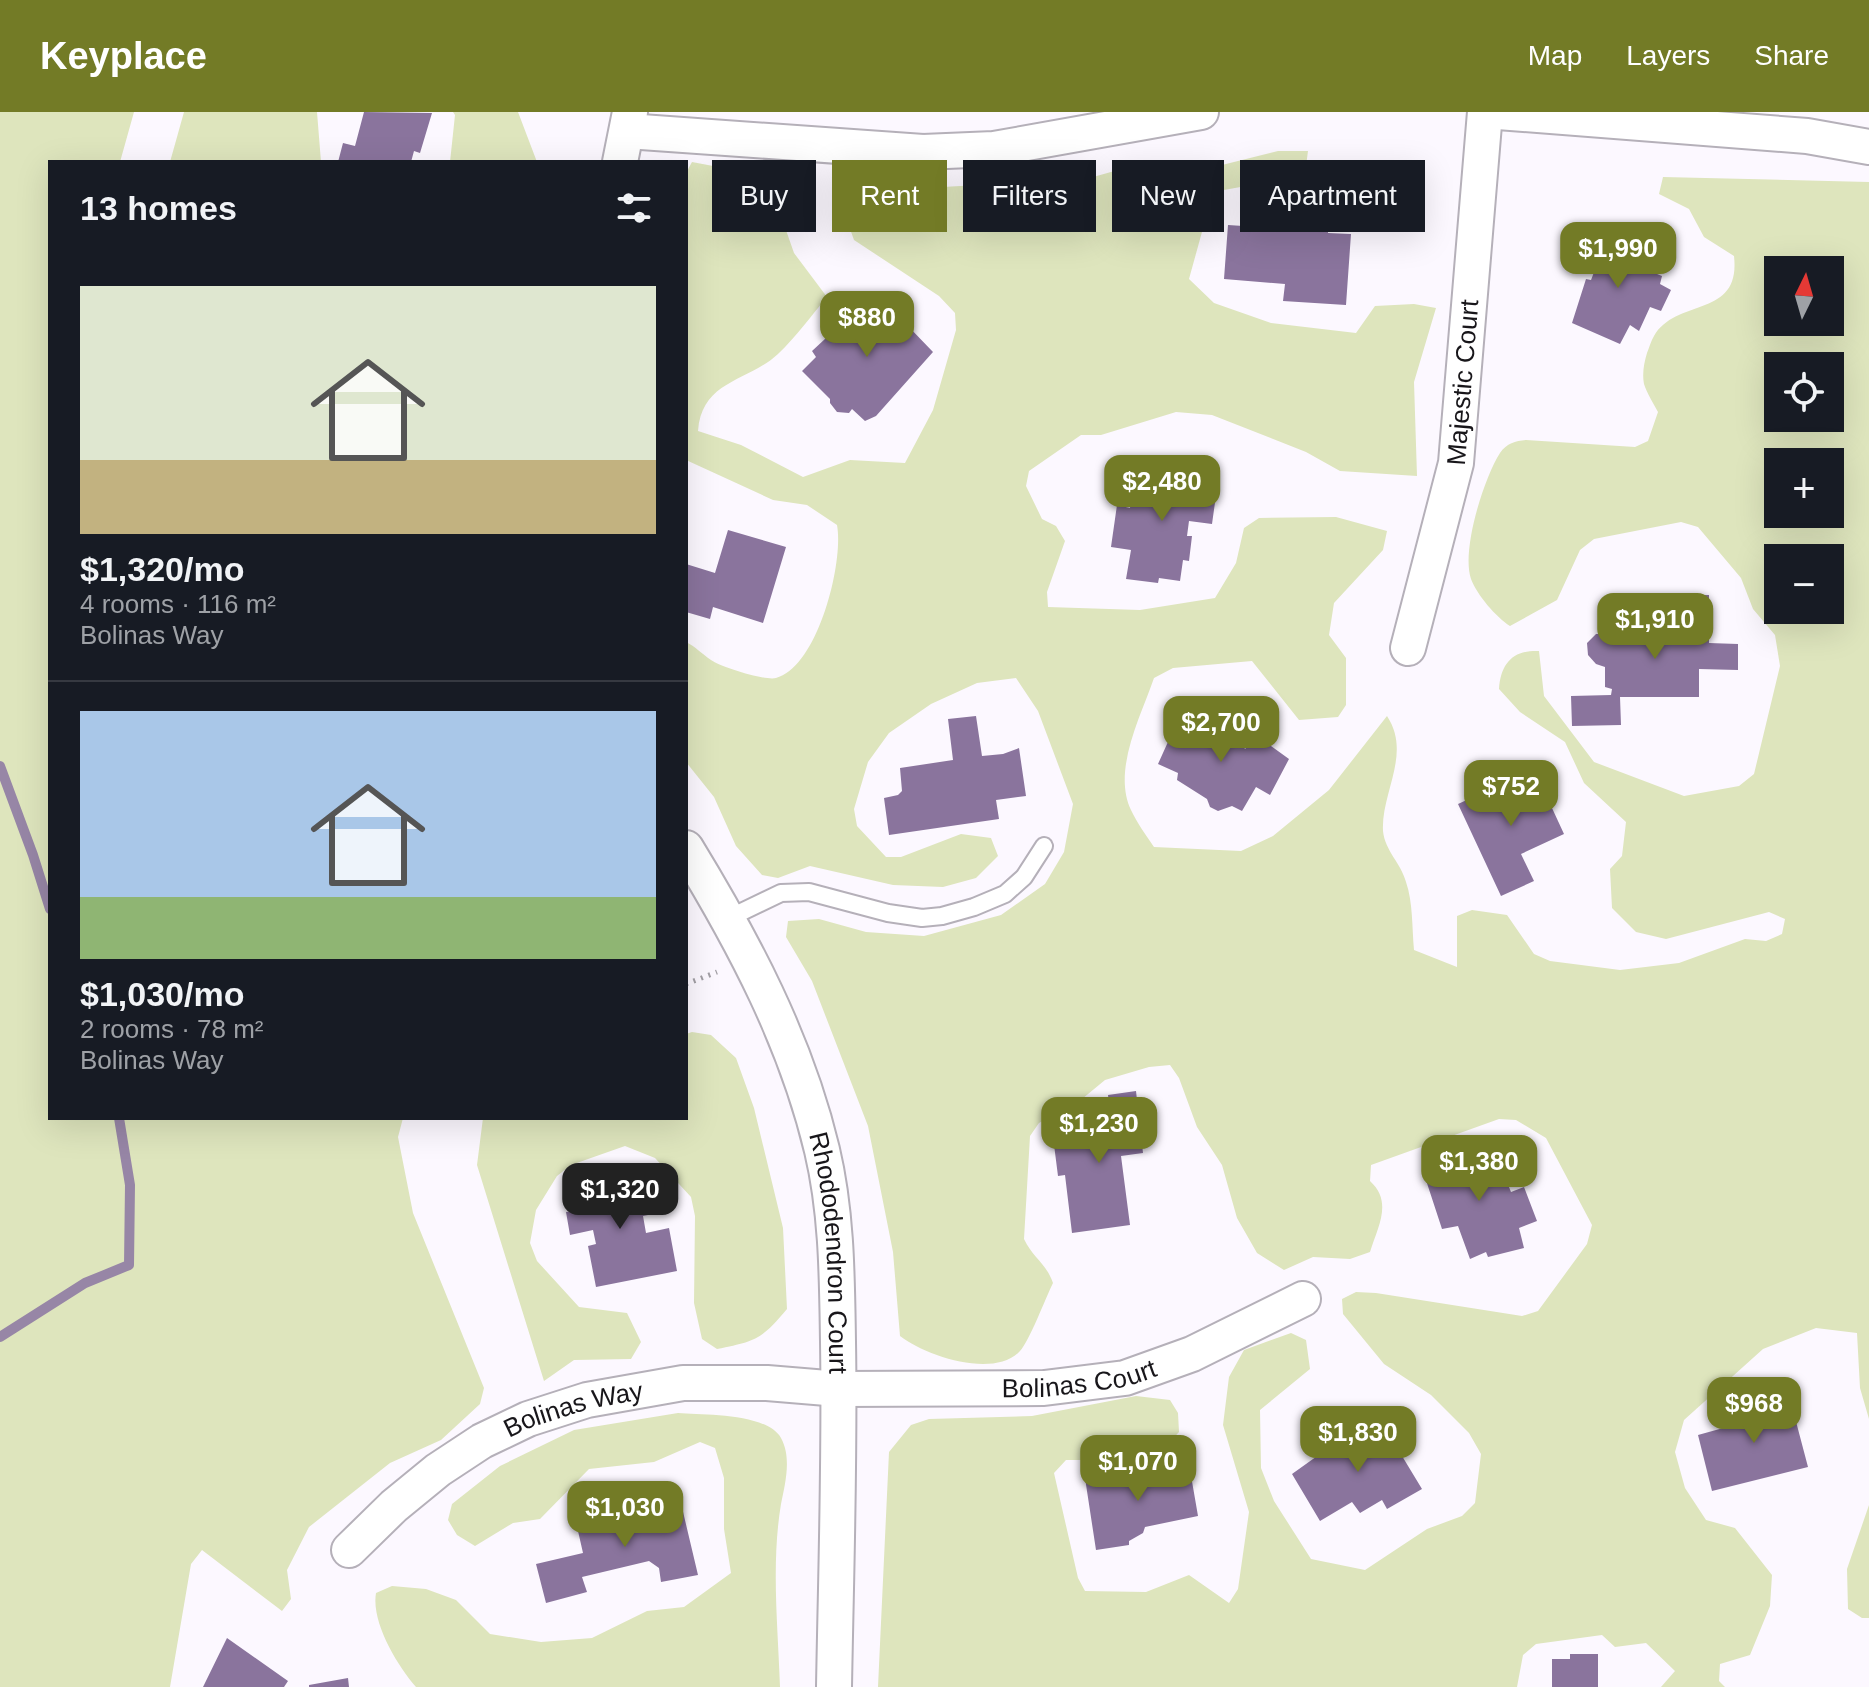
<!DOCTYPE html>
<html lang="en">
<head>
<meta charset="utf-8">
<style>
  :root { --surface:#171b24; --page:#20242c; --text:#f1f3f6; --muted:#9ea1a6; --line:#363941; --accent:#737b26 }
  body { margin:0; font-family:Helvetica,sans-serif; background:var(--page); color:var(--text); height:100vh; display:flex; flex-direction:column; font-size:30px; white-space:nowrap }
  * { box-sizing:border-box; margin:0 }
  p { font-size:26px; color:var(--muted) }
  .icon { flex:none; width:44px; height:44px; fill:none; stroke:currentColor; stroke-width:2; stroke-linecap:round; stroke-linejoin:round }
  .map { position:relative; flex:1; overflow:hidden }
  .side { position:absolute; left:48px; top:48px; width:640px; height:960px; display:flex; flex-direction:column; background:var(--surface); border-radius:0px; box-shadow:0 8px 32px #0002 }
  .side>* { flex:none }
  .hud { position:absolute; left:712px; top:48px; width:760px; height:72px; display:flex; gap:16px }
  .needle { width:52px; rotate:5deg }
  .buttons { position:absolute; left:1764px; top:144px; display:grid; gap:16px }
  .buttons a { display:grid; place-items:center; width:80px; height:80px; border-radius:0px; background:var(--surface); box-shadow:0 8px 32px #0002; font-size:40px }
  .price { position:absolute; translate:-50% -68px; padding:0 18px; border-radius:16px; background:var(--accent); color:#fff; font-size:26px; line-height:52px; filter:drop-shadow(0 2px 4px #0008) }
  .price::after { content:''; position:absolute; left:50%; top:48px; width:24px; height:18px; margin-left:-12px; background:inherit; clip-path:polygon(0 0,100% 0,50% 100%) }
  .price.selected { background:#222; color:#fff }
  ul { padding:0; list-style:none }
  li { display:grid; align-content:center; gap:16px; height:424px; padding:0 32px }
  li+li { border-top:2px solid var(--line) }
  li span { display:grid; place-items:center; height:248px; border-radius:0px; color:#555 }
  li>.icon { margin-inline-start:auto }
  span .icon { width:144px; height:144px; fill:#fffc; stroke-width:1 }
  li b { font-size:34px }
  h2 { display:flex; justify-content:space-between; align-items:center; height:96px; padding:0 32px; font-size:34px }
  .chip { padding:0 28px; border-radius:0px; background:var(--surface); box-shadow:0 8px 32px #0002; font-size:28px; line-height:72px }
  .chip.selected { background:var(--accent); color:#fff }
  header { display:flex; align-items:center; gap:48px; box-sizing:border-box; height:112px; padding:0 40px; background:var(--accent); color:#fff }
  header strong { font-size:38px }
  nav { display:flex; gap:44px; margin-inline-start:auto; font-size:28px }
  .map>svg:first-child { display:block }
  .green { fill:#dee5bd; fill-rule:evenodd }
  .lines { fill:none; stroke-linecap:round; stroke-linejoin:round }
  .stream { stroke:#9786a6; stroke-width:10 }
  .building { fill:#8a749d }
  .service-casing { stroke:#b5b0b9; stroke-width:20 }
  .minor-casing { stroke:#b5b0b9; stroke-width:38 }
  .path { stroke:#a29fa5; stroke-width:5; stroke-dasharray:2 6; stroke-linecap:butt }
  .service { stroke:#fff; stroke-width:16 }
  .minor { stroke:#fff; stroke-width:34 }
  .labels { text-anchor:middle; stroke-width:8; stroke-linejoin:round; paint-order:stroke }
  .street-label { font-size:26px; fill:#18161a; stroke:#fff }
</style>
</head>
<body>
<header>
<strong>Keyplace</strong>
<nav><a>Map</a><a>Layers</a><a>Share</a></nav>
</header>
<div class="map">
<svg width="1869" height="1575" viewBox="0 0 1869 1575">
  <rect width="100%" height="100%" fill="#fcf8ff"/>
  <!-- green -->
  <path class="green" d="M0 0H134L120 50H50V1006H403L398 1025 413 1101 484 1276 480 1292 441 1328 390 1351 309 1415 287 1458 291 1487 282 1499 202 1438 191 1452 170 1575H0Z
    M184 0H317L321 50H170Z
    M453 0H518L537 50H450L455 3Z
    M1278 39H1308L1306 54 1279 68 1213 80 1189 167 1214 191 1271 211 1356 221 1375 194 1414 192 1436 196 1414 270 1417 364 1340 359 1306 340 1212 303 1176 300 1101 323H1081L1029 359 1026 374 1042 407 1056 414 1065 429 1047 480 1048 495 1140 498 1215 486 1236 451 1244 416 1259 406 1336 405 1387 419 1383 438 1334 491 1329 523 1346 546V593L1338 605 1299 608 1252 549 1173 556 1154 566C1141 604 1112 658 1131 698 1137 711 1146 723 1154 735L1241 739 1273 724 1329 678 1387 604C1412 642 1381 680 1383 719 1385 739 1401 751 1406 770 1413 790 1412 816 1414 838L1457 855V804L1472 798 1507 803 1534 842 1550 849 1620 858 1679 851 1745 827 1766 829 1782 822 1785 807 1769 800 1666 827 1636 820 1612 796 1610 757 1622 744 1626 710 1584 671 1565 630 1520 600 1499 577C1501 551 1513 538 1539 539L1544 584 1594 650 1684 684 1739 674 1754 662 1780 554 1775 523 1753 497 1741 466 1698 415 1681 410 1594 427 1580 438 1557 488 1510 514C1496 505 1477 483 1471 467 1461 438 1484 366 1500 341 1507 331 1515 329 1526 328L1635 335 1648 329 1658 300C1653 291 1647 281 1644 272 1642 262 1644 251 1647 241 1649 236 1651 229 1654 224 1677 185 1741 207 1734 144L1704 125 1689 97 1659 82 1663 65 1869 70V1307L1860 1276 1857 1221 1816 1216 1763 1237 1684 1308 1675 1340 1685 1376 1706 1408 1735 1416 1772 1463 1770 1494 1750 1543 1720 1552 1719 1569 1725 1575H1661L1675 1559 1646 1531 1615 1535 1602 1523 1536 1532 1523 1543 1517 1575H878L889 1340 911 1313 929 1307 1032 1304 1136 1284 1170 1288 1178 1301 1179 1320C1147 1356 1110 1347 1066 1348L1054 1361 1078 1466 1085 1479 1146 1480 1189 1463 1229 1491 1238 1477 1249 1400 1223 1313 1229 1265 1244 1238 1291 1221 1306 1228 1310 1257 1260 1298 1261 1356 1274 1389 1311 1447 1365 1458 1427 1417 1462 1404 1475 1391 1481 1342 1469 1321 1431 1283 1384 1252 1343 1202 1342 1187 1356 1180 1376 1181 1522 1204 1538 1199 1587 1132 1592 1113 1546 1026 1516 1008 1499 1007 1371 1053 1370 1069C1393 1090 1378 1114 1370 1140L1350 1147 1313 1145 1284 1158 1257 1141 1237 1106 1222 1053 1197 1015 1179 966 1170 953 1149 955 1105 968 1082 987 1039 1011 1030 1024 1024 1127C1033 1146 1046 1151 1053 1171 1046 1185 1029 1230 1020 1239 994 1267 926 1244 900 1224L893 1140 868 1014 812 869 786 825 788 809 819 807 866 820 924 824 1001 803 1045 772 1064 740 1073 692 1038 599 1016 566 977 571 931 592 889 621 868 650 854 697 857 714 886 745H901L961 722 991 726 998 744 976 766 943 775 893 773 810 754 778 766 762 763 736 734 714 685 686 650V530C696 535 702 542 711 548 721 555 765 569 776 566 818 555 844 450 837 413L807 393 773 388 686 348V61L692 50 729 57 773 81 794 141 827 185C811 204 796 225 778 242 748 270 702 268 698 319L741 333 803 365 850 348 905 351 933 298 956 218 955 201 939 184 854 128 840 89 890 78 1086 67 1143 51 1218 54ZM1778 158H1830V210H1778ZM1778 254H1830V306H1778ZM1778 350H1830V402H1778ZM1778 446H1830V498H1778Z
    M692 920 711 923 736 946 754 996 783 1116 787 1197C761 1228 756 1229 717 1237L702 1227 694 1191 695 1104 691 1085 655 1046 625 1034 571 1053 557 1064 536 1098 530 1131 537 1149 579 1195 627 1201 641 1230 631 1247 574 1248 544 1269 477 1053 483 1006H686V922Z
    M678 1301C704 1303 767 1301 781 1326 792 1346 785 1372 781 1392 771 1452 778 1515 780 1575H416C397 1553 371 1510 376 1481L392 1474 426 1477 456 1488 490 1522 541 1530 592 1526 647 1499 684 1495 731 1461 724 1417V1366L715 1336 700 1330 654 1350 589 1357 540 1407 513 1411 475 1434 457 1423 448 1408 452 1392 500 1354 574 1318Z
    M1869 1393V1506H1862L1848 1497 1847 1457Z"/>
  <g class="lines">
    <!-- stream -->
    <path class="stream" d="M0 654 33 743 50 797
      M0 1225 85 1171 129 1153 130 1073 119 1006"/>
  </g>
  <!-- building -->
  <path class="building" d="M364 0 432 1 420 41 414 39 411 50H338L343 31 355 34Z
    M1245 96 1329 102 1328 121 1351 122 1346 193 1283 189 1285 172 1224 167 1228 113 1243 114Z
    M1601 117 1640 133 1630 151 1662 164 1660 172 1671 178 1661 199 1650 195 1639 219 1630 213 1620 232 1572 211 1586 167 1591 168 1598 150 1589 147Z
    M882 181 909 208 906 212 933 240 876 304 865 309 852 297 849 301 837 300 830 291V287L802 259 816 245 812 239 866 189 870 195Z
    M1135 358 1218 369 1212 412 1189 409 1187 424H1192L1189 449 1183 448 1180 469 1159 466 1158 471 1126 467 1131 438 1111 435 1117 393 1130 396Z
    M728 418 786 435 763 511 713 495 710 507 686 500V452L715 461Z
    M1662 483H1709V531L1738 532V558L1699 557V585H1620L1621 613 1572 614 1571 584 1611 583 1612 577 1605 575V555L1596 552 1588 543 1587 531 1596 522 1662 520Z
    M1195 601 1203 605 1210 620 1246 637 1244 631 1249 623 1271 634 1289 647 1270 683 1256 675 1242 699 1232 694 1218 699 1210 695 1207 687 1177 668 1178 661 1158 652 1172 621 1184 605Z
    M976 604 982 644 1003 642 1019 636 1026 684 996 688 999 707 889 723 884 686 898 683 902 679 900 656 953 648 948 607Z
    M1534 657 1564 722 1521 742 1534 769 1501 784 1458 692Z
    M1136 979 1143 1041 1121 1044 1130 1113 1072 1121 1065 1063 1058 1064 1052 1017 1111 1009 1108 983Z
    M1485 1034 1501 1071 1507 1070 1511 1080 1524 1075 1537 1109 1519 1116 1524 1136 1488 1145 1486 1140 1470 1147 1458 1114 1442 1117 1422 1056Z
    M611 1059V1065L632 1060 636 1081 643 1079 648 1103 643 1104 646 1121 669 1116 677 1159 596 1175 588 1134 596 1132 593 1118 570 1123 566 1100 584 1097 580 1079 584 1078 582 1065Z
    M1789 1283 1808 1355 1712 1379 1698 1323 1734 1313 1730 1298Z
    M1379 1306 1422 1377 1387 1397 1382 1388 1360 1401 1352 1390 1320 1409 1292 1362 1327 1337 1330 1341 1350 1330 1347 1325Z
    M1189 1352 1198 1404 1145 1415 1143 1421 1129 1429V1433L1096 1438 1085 1366Z
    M680 1387 698 1463 661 1470 659 1456 649 1449 582 1465 587 1480 546 1491 536 1452 583 1441 578 1419 627 1406 624 1393 647 1388 650 1394Z
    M227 1526 288 1569 284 1575H203Z
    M1570 1542H1598V1575H1552V1547H1570Z
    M348 1566 349 1575H309V1573Z"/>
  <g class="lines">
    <!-- service casing -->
    <g class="service-casing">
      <path id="service" d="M729 806 781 781 809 780 888 801 922 806 942 804 974 795 1005 782 1024 765 1044 734"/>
    </g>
    <!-- minor casing -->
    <g class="minor-casing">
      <g id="minor">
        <path d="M1498 0 1807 24 1869 35"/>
        <path d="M627 19 923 40 994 37 1201 0"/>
        <path d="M620 50 630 0"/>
        <path id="s1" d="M1408 536 1456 351 1485 0"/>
        <path id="s2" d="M686 736C744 831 796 929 822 1038 837 1101 837 1166 838 1230 840 1345 836 1460 834 1575"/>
        <path id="s3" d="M349 1438 394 1394 438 1358 482 1329 528 1307 587 1288 683 1271H767L839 1277 1044 1276 1125 1266 1192 1242 1303 1187"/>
      </g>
    </g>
    <!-- path -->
    <path class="path" d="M686 872 717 860"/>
    <!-- service -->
    <use href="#service" class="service"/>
    <!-- minor -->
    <use href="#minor" class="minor"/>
  </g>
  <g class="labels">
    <!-- street labels -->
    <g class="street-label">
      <text dy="9" stroke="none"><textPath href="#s1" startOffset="272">Majestic Court</textPath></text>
      <text dy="9" stroke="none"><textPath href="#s2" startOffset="436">Rhododendron Court</textPath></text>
      <text dy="9" stroke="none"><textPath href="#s3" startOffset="780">Bolinas Court</textPath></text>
      <text dy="9" stroke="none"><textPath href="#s3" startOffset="270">Bolinas Way</textPath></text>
    </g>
  </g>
</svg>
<div class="buttons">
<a><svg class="needle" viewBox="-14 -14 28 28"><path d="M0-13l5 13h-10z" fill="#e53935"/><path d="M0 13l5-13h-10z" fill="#9ea1a6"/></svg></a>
<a><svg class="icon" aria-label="locate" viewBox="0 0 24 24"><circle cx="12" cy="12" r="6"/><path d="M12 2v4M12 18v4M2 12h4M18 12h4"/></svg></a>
<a>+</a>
<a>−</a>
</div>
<b class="price" style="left:1618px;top:178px">$1,990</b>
<b class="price" style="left:867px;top:247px">$880</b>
<b class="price" style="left:1162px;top:411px">$2,480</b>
<b class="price" style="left:1655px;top:549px">$1,910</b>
<b class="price" style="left:1221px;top:652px">$2,700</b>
<b class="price" style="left:1511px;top:716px">$752</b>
<b class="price" style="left:1099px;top:1053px">$1,230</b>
<b class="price" style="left:1479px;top:1091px">$1,380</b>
<b class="price selected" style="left:620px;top:1119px">$1,320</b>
<b class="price" style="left:1754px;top:1333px">$968</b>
<b class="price" style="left:1358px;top:1362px">$1,830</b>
<b class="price" style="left:1138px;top:1391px">$1,070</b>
<b class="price" style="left:625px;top:1437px">$1,030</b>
<div class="hud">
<a class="chip">Buy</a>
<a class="chip selected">Rent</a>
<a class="chip">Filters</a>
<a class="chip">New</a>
<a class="chip">Apartment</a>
</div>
<section class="side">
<h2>13 homes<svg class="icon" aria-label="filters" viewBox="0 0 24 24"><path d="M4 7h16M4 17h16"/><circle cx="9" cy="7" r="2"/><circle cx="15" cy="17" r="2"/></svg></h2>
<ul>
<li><span style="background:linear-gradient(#dfe7d0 70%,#c2b280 0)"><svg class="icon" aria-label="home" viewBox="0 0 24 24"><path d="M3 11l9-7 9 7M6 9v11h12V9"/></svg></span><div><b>$1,320/mo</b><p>4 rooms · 116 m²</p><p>Bolinas Way</p></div></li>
<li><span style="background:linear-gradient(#a9c7e8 75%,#8fb573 0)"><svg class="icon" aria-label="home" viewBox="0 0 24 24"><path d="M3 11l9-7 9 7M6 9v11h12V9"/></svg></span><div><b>$1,030/mo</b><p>2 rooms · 78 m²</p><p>Bolinas Way</p></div></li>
</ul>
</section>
</div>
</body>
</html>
